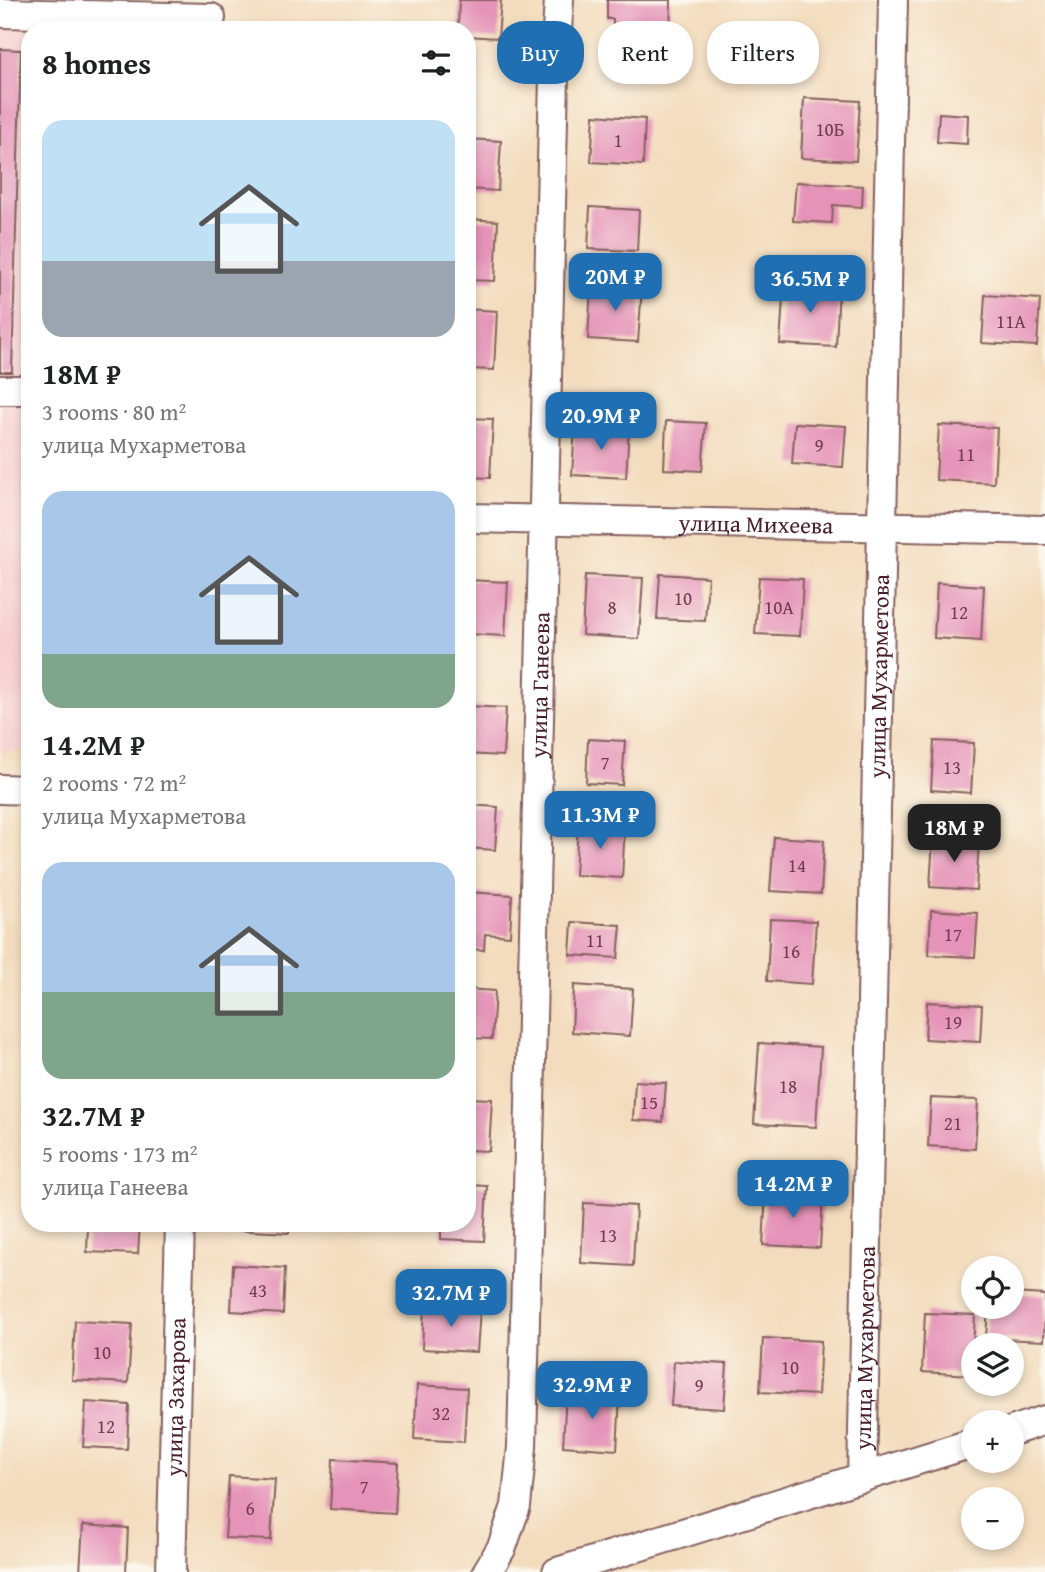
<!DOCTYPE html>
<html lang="en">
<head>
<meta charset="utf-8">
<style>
  :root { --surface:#fff; --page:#f2f2f2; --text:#202124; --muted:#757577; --accent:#1f6fb2 }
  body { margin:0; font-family:"Gentium Book Plus",serif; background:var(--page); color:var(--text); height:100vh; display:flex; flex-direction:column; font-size:26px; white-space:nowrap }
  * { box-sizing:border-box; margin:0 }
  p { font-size:23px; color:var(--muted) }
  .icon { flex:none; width:38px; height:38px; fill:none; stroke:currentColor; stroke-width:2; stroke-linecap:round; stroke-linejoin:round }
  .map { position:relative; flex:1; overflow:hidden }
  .drawer { position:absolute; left:21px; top:21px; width:455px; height:1211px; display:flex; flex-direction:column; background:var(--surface); border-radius:28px; box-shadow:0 4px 10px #0003 }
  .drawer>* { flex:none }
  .top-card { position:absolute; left:497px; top:21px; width:443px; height:63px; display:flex; gap:14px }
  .tools { position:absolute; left:961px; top:1256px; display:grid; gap:14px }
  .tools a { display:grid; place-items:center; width:63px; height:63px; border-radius:50%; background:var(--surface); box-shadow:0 4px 10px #0003; font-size:35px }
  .price { position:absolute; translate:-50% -60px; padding:0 16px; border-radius:14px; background:var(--accent); color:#fff; font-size:23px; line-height:46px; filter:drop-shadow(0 2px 4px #0008) }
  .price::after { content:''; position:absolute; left:50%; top:42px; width:21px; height:16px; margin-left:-10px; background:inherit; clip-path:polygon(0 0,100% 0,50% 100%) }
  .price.active { background:#222; color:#fff }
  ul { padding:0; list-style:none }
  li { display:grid; align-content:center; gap:14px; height:371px; padding:0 21px }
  li span { display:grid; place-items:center; height:217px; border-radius:21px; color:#555 }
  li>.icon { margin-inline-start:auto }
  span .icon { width:126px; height:126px; fill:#fffc; stroke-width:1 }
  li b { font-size:30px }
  h2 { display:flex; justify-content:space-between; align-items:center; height:84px; padding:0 21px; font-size:30px }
  .pill { padding:0 24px; border-radius:28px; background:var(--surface); box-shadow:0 4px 10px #0003; font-size:24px; line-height:63px }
  .pill.active { background:var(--accent); color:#fff }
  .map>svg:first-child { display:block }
  .built { fill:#f7cfd2 }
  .building { fill:#e593b8 }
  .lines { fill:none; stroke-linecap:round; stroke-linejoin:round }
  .minor-casing { stroke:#85615e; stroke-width:32 }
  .minor { stroke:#fff; stroke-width:28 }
  .labels { text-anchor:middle; stroke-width:5; stroke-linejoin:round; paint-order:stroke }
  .number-label { font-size:19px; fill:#713c4e }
  .street-label { font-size:23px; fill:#4a1f2b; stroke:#fbf7ec }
</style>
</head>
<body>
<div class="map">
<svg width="1045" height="1572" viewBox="0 0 1045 1572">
  <rect width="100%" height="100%" fill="#fbf7ec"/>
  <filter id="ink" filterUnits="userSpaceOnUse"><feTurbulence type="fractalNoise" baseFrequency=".0143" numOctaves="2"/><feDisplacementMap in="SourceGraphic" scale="14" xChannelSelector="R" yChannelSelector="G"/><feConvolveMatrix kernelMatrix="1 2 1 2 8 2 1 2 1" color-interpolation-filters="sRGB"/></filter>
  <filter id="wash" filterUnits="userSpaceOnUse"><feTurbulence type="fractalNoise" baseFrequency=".00686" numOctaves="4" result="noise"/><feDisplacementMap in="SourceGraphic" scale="28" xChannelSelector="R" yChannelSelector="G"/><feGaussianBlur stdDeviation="1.57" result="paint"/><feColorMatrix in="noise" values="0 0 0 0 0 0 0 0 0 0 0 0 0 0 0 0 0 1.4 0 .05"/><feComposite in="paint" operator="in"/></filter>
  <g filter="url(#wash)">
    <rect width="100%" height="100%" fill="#f3dcbd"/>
    <!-- built -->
    <path class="built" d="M0 29 30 30V751H0Z"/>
    <g id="blocks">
      <!-- building -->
      <path class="building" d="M459 0H501L498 38 467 36V30H458Z
        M607 0H671L670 38 613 37V19H607Z
        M0 49 21 50 12 372H0Z
        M804 98 860 101 856 161 801 158Z
        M939 113 968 115 967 144 937 142Z
        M594 115 645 119 643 165 591 162Z
        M467 139 501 141 498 191 467 189Z
        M796 182 863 186 862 207 833 205 832 223 793 221Z
        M590 207 639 210 637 251 588 249Z
        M467 219 498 221 495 281 467 280Z
        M784 283 839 286 836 347 780 344Z
        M591 285 642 288 638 342 588 339Z
        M985 295 1040 299 1037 346 982 343Z
        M467 309 497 311 494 370 467 369Z
        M467 418 493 419 490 478 467 477Z
        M666 421 706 423 702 471 664 469Z
        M795 423 846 426 843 467 792 464Z
        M939 425 997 428 994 483 936 480Z
        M575 426 629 429 626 478 572 475Z
        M660 574 708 577 705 621 657 619Z
        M585 575 643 578 639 639 582 635Z
        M759 577 803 579 800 636 755 634Z
        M467 580 508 582 505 636 467 634Z
        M937 583 984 586 981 641 934 638Z
        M467 706 506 708 503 756 467 754Z
        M588 739 625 741 622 785 586 783Z
        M934 741 974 743 971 793 931 790Z
        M467 805 498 807 495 850 467 848Z
        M578 824 625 827 622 878 575 875Z
        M774 837 824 840 821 894 770 891Z
        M933 838 979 841 976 890 930 887Z
        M467 892 512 895 510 936 485 934 484 950 467 949Z
        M931 910 978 913 975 957 929 955Z
        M770 919 816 921 812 984 767 981Z
        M572 922 621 925 618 958 570 955Z
        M574 985 633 989 630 1036 572 1032Z
        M467 989 495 991 492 1039 467 1038Z
        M927 1002 982 1005 980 1042 925 1039Z
        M759 1043 821 1047 816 1127 754 1124Z
        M635 1081 666 1083 663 1122 633 1120Z
        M467 1098 492 1099 489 1151 467 1150Z
        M931 1098 978 1100 975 1149 928 1146Z
        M467 1185 487 1186 484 1241 441 1239V1223H467Z
        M766 1192 823 1196 820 1248 763 1245Z
        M584 1203 636 1206 633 1266 581 1263Z
        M88 1223H140L138 1254 87 1252Z
        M231 1223H290L289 1233 231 1230Z
        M233 1265 285 1268 283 1314 231 1311Z
        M1012 1293 1045 1295 1044 1341 986 1338 988 1307H1012Z
        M424 1306 480 1309 477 1352 422 1349Z
        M925 1313 975 1315 971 1375 922 1372Z
        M75 1321 132 1324 128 1383 72 1380Z
        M763 1338 821 1341 818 1395 760 1392Z
        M674 1361 727 1364 724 1409 671 1406Z
        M417 1385 467 1388 464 1442 414 1439Z
        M566 1393 620 1396 617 1450 563 1446Z
        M86 1402 129 1405 127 1449 83 1447Z
        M333 1459 398 1463 395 1513 330 1509Z
        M229 1476 275 1479 271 1540 225 1538Z
        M83 1525 128 1528 126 1572H80Z"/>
    </g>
  </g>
  <g filter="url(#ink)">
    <use href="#blocks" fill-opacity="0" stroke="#85615e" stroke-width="2"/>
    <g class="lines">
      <!-- minor casing -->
      <g class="minor-casing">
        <g id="minor">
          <path d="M0 13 211 18"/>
          <path d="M0 390H20L30 388"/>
          <path id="s1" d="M467 518 1045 530"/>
          <path d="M0 789 30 790"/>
          <path d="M1012 1431 1045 1420"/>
          <path id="s2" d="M862 1478 893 0"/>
          <path id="s3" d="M171 1572 180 1223"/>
          <path id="s4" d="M487 1572 502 1547 516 1506 522 1447 554 77 559 0"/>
          <path d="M557 1572 973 1443"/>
        </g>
      </g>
      <!-- minor -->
      <use href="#minor" class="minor"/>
    </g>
  </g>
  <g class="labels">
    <!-- number labels -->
    <g class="number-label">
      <text x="830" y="136">10Б</text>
      <text x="618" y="147">1</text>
      <text x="1011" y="328">11А</text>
      <text x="819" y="452">9</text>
      <text x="966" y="461">11</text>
      <text x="683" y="605">10</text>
      <text x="612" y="614">8</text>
      <text x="779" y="614">10А</text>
      <text x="959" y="619">12</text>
      <text x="605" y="769">7</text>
      <text x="952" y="774">13</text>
      <text x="797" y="872">14</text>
      <text x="953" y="941">17</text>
      <text x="595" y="947">11</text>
      <text x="791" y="958">16</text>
      <text x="953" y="1029">19</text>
      <text x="788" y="1093">18</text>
      <text x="649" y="1109">15</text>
      <text x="953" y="1130">21</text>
      <text x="608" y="1242">13</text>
      <text x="258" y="1297">43</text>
      <text x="102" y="1359">10</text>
      <text x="790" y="1374">10</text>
      <text x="699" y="1392">9</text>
      <text x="441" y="1420">32</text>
      <text x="106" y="1433">12</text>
      <text x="364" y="1493">7</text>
      <text x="250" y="1515">6</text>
    </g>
    <!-- street labels -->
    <g class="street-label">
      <text dy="8" stroke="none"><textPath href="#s1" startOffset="289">улица Михеева</textPath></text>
      <text dy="8" stroke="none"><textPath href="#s2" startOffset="802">улица Мухарметова</textPath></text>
      <text dy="8" stroke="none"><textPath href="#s4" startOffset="894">улица Ганеева</textPath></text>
      <text dy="8" stroke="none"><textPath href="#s2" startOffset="130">улица Мухарметова</textPath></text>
      <text dy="8" stroke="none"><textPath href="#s3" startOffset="175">улица Захарова</textPath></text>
    </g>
  </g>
</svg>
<div class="tools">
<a><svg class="icon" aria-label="locate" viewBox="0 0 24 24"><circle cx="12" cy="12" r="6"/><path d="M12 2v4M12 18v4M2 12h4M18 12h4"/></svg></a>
<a><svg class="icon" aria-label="layers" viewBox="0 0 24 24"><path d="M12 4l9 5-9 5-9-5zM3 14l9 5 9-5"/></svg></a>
<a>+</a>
<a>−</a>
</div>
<b class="price" style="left:615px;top:313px">20M ₽</b>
<b class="price" style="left:810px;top:315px">36.5M ₽</b>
<b class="price" style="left:601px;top:452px">20.9M ₽</b>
<b class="price" style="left:600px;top:851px">11.3M ₽</b>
<b class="price active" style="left:954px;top:864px">18M ₽</b>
<b class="price" style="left:793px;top:1220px">14.2M ₽</b>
<b class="price" style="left:451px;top:1329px">32.7M ₽</b>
<b class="price" style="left:592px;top:1421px">32.9M ₽</b>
<div class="top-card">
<a class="pill active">Buy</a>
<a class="pill">Rent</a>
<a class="pill">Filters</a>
</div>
<section class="drawer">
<h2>8 homes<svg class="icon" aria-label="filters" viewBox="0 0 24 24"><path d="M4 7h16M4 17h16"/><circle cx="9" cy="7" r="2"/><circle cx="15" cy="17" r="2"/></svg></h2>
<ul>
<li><span style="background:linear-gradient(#bfe0f5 65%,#9aa5b1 0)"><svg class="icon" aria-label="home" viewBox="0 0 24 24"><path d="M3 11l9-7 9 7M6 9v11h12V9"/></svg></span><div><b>18M ₽</b><p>3 rooms · 80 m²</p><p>улица Мухарметова</p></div></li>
<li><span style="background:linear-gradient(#a9c7e8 75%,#7fa58c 0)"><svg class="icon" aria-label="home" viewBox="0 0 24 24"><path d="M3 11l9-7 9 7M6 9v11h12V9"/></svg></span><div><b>14.2M ₽</b><p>2 rooms · 72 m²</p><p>улица Мухарметова</p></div></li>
<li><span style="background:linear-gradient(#a9c7e8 60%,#7fa58c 0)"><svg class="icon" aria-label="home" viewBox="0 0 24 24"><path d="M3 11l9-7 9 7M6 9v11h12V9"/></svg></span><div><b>32.7M ₽</b><p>5 rooms · 173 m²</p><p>улица Ганеева</p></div></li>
</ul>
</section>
</div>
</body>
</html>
